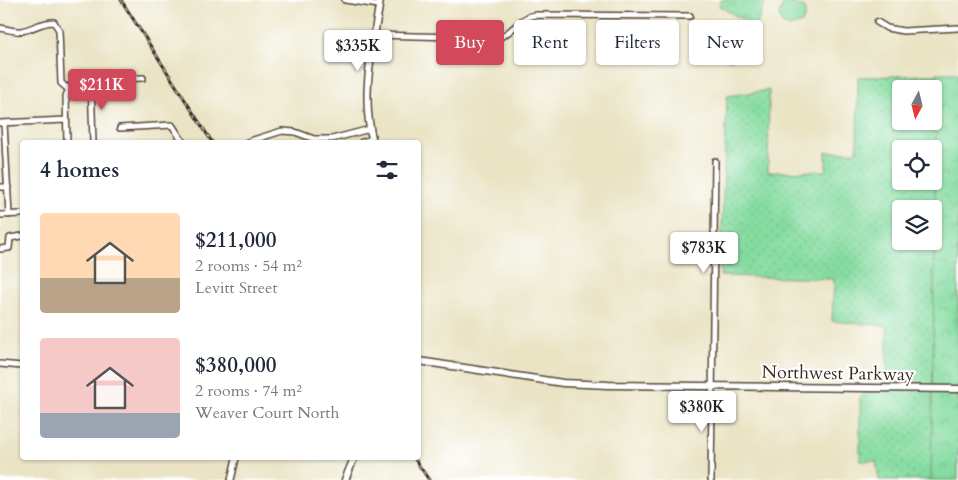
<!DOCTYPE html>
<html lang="en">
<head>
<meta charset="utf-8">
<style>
  :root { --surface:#fff; --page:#f6f6f7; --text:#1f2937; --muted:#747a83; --accent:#d1495b }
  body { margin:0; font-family:Cardo,serif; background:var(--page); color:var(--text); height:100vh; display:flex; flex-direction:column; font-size:19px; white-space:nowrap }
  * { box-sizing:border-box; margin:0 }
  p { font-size:16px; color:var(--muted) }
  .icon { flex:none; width:28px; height:28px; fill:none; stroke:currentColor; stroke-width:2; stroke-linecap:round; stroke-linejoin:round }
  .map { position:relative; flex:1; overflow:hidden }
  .drawer { position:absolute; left:20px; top:140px; width:401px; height:320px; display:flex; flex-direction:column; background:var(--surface); border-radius:5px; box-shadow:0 1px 4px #0004 }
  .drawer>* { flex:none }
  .top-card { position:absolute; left:436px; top:20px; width:446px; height:45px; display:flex; gap:10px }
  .needle { width:32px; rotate:187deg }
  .controls { position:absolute; left:892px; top:80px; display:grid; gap:10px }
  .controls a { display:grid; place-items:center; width:50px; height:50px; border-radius:5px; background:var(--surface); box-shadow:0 1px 4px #0004; font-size:25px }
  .price { position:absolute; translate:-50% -42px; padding:0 11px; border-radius:5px; background:#fff; color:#222; font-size:16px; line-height:32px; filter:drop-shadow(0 1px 2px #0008) }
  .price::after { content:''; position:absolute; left:50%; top:30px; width:15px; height:11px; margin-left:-8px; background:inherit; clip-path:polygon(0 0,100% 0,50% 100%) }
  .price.current { background:var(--accent); color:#fff }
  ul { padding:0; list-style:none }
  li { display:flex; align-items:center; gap:15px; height:125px; padding:0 20px }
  li span { display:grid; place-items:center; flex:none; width:140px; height:100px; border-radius:5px; color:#555 }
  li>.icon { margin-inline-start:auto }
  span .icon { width:60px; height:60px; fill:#fffc; stroke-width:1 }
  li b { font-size:21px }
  h2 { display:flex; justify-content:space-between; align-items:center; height:60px; padding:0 20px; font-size:21px }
  .chip { padding:0 18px; border-radius:5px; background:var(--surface); box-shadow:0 1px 4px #0004; font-size:18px; line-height:45px }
  .chip.current { background:var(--accent); color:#fff }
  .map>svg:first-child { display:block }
  .grass { fill:url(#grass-dots); stroke:#60835f; fill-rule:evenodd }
  .park { fill:url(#park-crowns); stroke:#60835f }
  .garden { fill:#85dca0; stroke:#60835f }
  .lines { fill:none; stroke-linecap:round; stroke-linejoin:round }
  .minor-casing { stroke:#554637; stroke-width:8 }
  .tertiary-casing { stroke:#554637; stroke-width:9 }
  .minor { stroke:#fff; stroke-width:5 }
  .tertiary { stroke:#fff; stroke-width:6 }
  .rail-casing { stroke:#3b2a1e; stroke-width:3 }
  .rail { stroke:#fff; stroke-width:1; stroke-dasharray:4; stroke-linecap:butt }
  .labels { text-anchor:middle; stroke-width:4; stroke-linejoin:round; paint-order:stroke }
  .street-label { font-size:18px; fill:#3b2a1e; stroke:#fff }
</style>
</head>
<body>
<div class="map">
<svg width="958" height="480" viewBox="0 0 958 480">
  <defs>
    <pattern id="grass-dots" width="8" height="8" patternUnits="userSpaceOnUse" patternTransform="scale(1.25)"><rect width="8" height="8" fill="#85dca0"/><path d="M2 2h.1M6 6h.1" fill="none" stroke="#74bd89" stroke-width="1.8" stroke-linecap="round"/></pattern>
    <pattern id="park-crowns" width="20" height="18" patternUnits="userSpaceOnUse" patternTransform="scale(1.25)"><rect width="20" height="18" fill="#85dca0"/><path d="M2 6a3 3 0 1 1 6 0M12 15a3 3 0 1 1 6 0" fill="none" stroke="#74bd89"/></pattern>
  </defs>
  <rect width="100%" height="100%" fill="#fff"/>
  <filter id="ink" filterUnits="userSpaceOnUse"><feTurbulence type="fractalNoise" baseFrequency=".02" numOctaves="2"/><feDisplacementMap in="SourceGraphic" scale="10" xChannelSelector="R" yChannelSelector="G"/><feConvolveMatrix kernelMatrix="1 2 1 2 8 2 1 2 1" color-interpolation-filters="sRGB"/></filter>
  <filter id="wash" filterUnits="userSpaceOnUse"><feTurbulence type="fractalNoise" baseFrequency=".0096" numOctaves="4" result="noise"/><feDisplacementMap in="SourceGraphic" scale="20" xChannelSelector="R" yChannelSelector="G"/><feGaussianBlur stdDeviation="1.12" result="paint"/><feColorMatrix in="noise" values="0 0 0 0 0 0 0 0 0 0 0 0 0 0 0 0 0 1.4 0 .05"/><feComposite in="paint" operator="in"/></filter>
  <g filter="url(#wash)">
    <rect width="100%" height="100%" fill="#eae4c5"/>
    <!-- grass -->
    <path class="grass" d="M958 74V480H879L876 461H860V397L887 381V326L832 321 834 279 720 276 727 96 769 90 768 172 826 171V152H857L858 77ZM901 89H934V121H901ZM901 149H934V181H901ZM901 209H934V241H901Z"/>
    <!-- park -->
    <path class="park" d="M721 0H762L765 2 756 27 719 6Z
      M937 73H958V480H931Z"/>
    <!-- garden -->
    <path class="garden" d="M788 2 805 8V16L802 23 789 27 782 24 779 15 783 4Z
      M728 34 737 36C743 45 740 55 731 60L717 57 714 49 721 36Z"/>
  </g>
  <g filter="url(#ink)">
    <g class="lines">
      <!-- minor casing -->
      <g class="minor-casing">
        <path id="minor" d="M345 0 379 5
          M877 22 887 28 903 31 958 28
          M0 28C7 29 15 32 21 31 33 29 41 22 54 22L59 30 61 83 68 89
          M374 35 498 38C513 33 519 17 535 15L690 16
          M91 81 93 142
          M0 123 66 120
          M4 123 9 215
          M120 128 172 125 183 142
          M67 142 66 96 70 86 81 81 143 78
          M247 142 282 131 295 132 314 139H332L370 129
          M362 142 372 139
          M0 187H8
          M0 215 22 214
          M0 249 9 248 10 238 22 236
          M0 364 22 366
          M231 480 236 458
          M711 480 715 161"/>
      </g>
      <!-- tertiary casing -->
      <g class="tertiary-casing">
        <path id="tertiary" d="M373 142C360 95 373 47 380 0
          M419 361 563 383 608 385 958 389
          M345 480 354 458"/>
      </g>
      <!-- minor -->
      <use href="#minor" class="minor"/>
      <!-- tertiary -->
      <use href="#tertiary" class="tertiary"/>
      <!-- rail casing -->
      <g class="rail-casing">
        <path id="rail" d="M121 0 212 142
          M414 458 429 480"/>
      </g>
      <!-- rail -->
      <use href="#rail" class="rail"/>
    </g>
  </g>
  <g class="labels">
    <!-- street labels -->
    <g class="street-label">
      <text transform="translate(838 373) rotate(1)" y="6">Northwest Parkway</text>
    </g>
  </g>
</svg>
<div class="controls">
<a><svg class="needle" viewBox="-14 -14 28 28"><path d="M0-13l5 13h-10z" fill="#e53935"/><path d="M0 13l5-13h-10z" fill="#747a83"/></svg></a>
<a><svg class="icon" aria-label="locate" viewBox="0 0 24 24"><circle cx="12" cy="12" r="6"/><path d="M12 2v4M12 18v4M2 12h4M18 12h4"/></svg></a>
<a><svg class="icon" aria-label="layers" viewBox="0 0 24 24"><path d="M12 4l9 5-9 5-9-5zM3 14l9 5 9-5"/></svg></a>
</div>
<b class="price" style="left:358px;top:72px">$335K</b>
<b class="price current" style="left:102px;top:111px">$211K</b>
<b class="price" style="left:704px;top:274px">$783K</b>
<b class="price" style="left:702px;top:433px">$380K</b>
<div class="top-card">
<a class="chip current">Buy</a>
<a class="chip">Rent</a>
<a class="chip">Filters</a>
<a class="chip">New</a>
</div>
<section class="drawer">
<h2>4 homes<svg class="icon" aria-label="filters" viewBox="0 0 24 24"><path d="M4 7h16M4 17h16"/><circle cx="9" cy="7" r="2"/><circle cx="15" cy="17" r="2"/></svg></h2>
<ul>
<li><span style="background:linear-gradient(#ffd9b3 65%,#b9a48a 0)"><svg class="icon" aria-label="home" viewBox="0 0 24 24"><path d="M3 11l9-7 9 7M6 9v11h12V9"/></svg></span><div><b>$211,000</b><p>2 rooms · 54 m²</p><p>Levitt Street</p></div></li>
<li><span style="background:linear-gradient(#f6c9c9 75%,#9aa5b1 0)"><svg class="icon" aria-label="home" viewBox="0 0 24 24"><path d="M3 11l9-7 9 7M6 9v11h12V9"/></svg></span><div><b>$380,000</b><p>2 rooms · 74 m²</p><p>Weaver Court North</p></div></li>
</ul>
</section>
</div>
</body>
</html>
